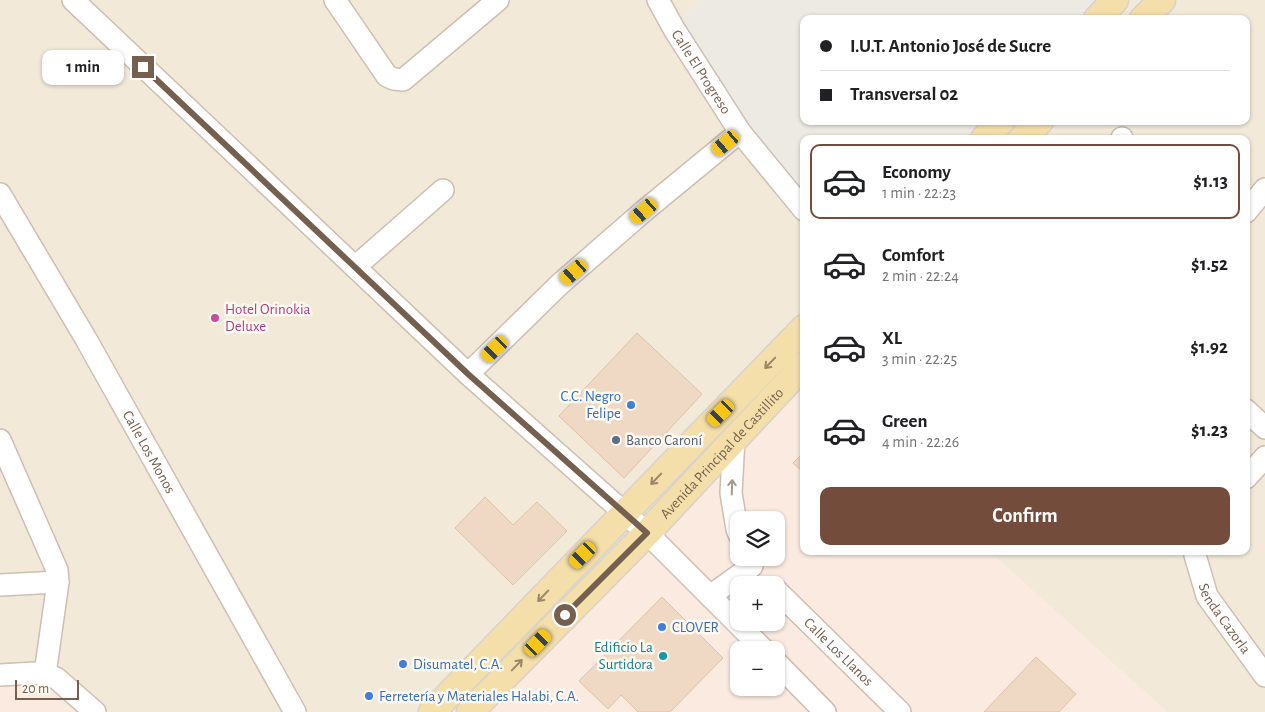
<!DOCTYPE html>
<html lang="en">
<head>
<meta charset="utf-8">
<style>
	body { margin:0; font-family:"Alegreya Sans",sans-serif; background:#f2f2f2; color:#202124; height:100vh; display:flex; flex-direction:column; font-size:19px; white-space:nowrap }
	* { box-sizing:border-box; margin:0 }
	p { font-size:16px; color:#757577 }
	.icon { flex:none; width:28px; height:28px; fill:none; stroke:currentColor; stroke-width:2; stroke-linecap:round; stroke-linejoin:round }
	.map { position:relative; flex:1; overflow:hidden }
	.details { position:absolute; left:800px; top:135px; width:450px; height:420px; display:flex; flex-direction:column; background:#fff; border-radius:10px; box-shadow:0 1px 4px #0004 }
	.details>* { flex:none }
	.banner { position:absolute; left:800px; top:15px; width:450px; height:110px; border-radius:10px; box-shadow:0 1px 4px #0004; display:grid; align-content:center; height:110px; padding:0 20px; background:#fff }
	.tools { position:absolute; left:730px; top:511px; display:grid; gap:10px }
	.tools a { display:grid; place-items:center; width:55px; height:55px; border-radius:10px; background:#fff; box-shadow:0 1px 4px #0004; font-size:25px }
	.scale { position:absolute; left:15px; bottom:12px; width:64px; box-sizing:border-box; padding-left:5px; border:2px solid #75604f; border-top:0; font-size:14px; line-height:18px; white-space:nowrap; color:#75604f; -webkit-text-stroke:4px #fefaf1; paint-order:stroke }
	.end { position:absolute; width:22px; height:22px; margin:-11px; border:6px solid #75604f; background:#fff; box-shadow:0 0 0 2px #fff }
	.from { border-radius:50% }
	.bubble { position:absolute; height:35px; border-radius:10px; background:#fff; box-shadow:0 1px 4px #0004; font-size:16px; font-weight:700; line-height:35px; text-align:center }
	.car { position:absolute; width:15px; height:30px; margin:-15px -8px; border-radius:6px; box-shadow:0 0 4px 1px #0007; background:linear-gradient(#f5c518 24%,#345 0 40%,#f5c518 0 76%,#345 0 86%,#f5c518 0) }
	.banner b { display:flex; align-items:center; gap:18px; height:48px; font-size:19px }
	.banner b+b { border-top:1px solid #e0e0e0 }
	.banner i { width:12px; height:12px; background:#202124 }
	ul { padding:9px 0 0; list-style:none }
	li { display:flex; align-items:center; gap:15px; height:75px; margin:0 10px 8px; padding:0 10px; border:2px solid transparent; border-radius:10px }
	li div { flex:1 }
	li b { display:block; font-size:19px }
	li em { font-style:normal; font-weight:700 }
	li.on { border-color:#744c3c }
	li>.icon { width:45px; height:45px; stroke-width:1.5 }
	.button { display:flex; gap:10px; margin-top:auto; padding:10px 20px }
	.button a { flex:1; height:58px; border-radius:10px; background:#744c3c; color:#fff; font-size:20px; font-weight:700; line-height:58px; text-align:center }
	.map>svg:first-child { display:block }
	.residential { fill:#f2e9d9 }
	.commercial { fill:#faeadf; fill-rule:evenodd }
	.industrial { fill:#ede9e3 }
	.building { fill:#efd8c4; stroke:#e0c1a6 }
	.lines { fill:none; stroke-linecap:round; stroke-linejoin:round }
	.minor-casing { stroke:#cdbfb1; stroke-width:24 }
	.major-casing { stroke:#d8d2ce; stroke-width:29 }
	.minor { stroke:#fff; stroke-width:21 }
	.major { stroke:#f4dea9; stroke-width:26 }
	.oneway { stroke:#9b866a }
	.oneway2 { stroke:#a5988d }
	.route { stroke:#75604f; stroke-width:6 }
	.hotel-dot { fill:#d1479c; stroke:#fefaf1; stroke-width:2 }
	.shop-dot { fill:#3f7fe0; stroke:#fefaf1; stroke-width:2 }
	.service-dot { fill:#5c6f8a; stroke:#fefaf1; stroke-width:2 }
	.culture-dot { fill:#0f9aa8; stroke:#fefaf1; stroke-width:2 }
	.labels { text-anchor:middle; stroke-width:5; stroke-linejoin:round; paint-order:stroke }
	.street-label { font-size:15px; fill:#75604f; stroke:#fefaf1 }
	.hotel-label { font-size:15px; fill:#b23c85; stroke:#fefaf1; text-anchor:start }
	.shop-label { font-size:15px; fill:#366cbe; stroke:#fefaf1; text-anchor:start }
	.service-label { font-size:15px; fill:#4e5e75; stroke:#fefaf1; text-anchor:start }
	.culture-label { font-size:15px; fill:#0d838f; stroke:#fefaf1; text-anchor:end }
</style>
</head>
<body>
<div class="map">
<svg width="1265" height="712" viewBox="0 0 1265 712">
	<rect width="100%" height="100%" fill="#fbf6eb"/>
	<!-- residential -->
	<g class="residential">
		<polygon points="0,0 700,0 675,27 804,207 804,365 470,712 95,712 0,675"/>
		<polygon points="1117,0 1265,0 1265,712 1167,712 989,551 1246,551 1246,139 985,139 1002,121 1246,121 1246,19 1099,19"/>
	</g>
	<!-- commercial -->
	<g class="commercial">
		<path d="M804,365v186h185l178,161h-697zM739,520h37v38h-37zM739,585h37v37h-37zM739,650h37v38h-37z"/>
		<polygon points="35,673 95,712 0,712 0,675"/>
	</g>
	<!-- industrial -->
	<polygon class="industrial" points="700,0 1117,0 1099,19 804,19 804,121 1002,121 985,139 804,139 804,207 675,27"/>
	<!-- building -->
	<g class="building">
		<polygon points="637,333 702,394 624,478 559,416"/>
		<polygon points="804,452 804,473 793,463"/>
		<polygon points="485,497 513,525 537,502 567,531 513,585 455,528"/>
		<polygon points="662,597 723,658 670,712 638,712 621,695 608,709 579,681"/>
		<polygon points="1036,657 1076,694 1059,712 984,712"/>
	</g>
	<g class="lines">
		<!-- minor casing -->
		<g class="minor-casing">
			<g id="minor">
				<polyline points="73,0 468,374 647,533 764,650"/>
				<polyline points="335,0 387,76 394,79 403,80 498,0"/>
				<path id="s1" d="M658,0l16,29 66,103 64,78"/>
				<polyline points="1122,138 1122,139"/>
				<path id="s2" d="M0,194l86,145 209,373"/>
				<polyline points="1246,212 1265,189"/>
				<polyline points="355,267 443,190"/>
				<polyline points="468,374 560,284 644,211 740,132"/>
				<polyline points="1246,410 1265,428"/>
				<polyline points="734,439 731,493 737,529 739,534"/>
				<polyline points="0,440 57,570 58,582 45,674"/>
				<polyline points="1246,478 1265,457"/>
				<path id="s3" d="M1196,551l-1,4 12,41 58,80"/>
				<polyline points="0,585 58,582"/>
				<path id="s4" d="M776,590l124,122"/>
				<polyline points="710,596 752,566"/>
				<polyline points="776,662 825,712"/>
				<polyline points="0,675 35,673 45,674 56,678 95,712"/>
			</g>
		</g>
		<!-- major casing -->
		<g class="major-casing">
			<g id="major">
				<polyline points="1097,19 1115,0"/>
				<polyline points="1143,19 1162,0"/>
				<polyline points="984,139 1001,121"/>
				<polyline points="1022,139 1040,121"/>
				<polyline points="432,712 804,328"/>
				<path id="s5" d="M470,712l177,-179 157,-168"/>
			</g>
		</g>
		<!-- minor -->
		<use href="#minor" class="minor"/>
		<!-- major -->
		<use href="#major" class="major"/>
	</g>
	<!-- one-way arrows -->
	<defs><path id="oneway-shaft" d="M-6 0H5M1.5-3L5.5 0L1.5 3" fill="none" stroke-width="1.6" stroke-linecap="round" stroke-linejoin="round" transform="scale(1.25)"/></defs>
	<g class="oneway">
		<use href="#oneway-shaft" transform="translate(770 363) rotate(134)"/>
		<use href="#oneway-shaft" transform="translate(656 479) rotate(134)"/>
		<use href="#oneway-shaft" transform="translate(543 596) rotate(134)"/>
		<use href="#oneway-shaft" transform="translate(517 665) rotate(-46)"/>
	</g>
	<use class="oneway2" href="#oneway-shaft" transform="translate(732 487) rotate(-88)"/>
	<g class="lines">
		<!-- route -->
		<polyline class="route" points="143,67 468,374 647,533 565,615"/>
	</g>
	<!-- markers -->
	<circle class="hotel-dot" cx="215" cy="318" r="5"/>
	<g class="shop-dot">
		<circle cx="631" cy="405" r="5"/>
		<circle cx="662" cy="627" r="5"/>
		<circle cx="403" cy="664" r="5"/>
		<circle cx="369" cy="696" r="5"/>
	</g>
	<circle class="service-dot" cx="616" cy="440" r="5"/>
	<circle class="culture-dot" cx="663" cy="656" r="5"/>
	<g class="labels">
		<!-- street labels -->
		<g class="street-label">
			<text dy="5" stroke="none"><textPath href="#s1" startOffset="84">Calle El Progreso</textPath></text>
			<text dy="5" stroke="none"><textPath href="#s2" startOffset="298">Calle Los Monos</textPath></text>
			<text dy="5" stroke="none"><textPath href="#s5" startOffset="361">Avenida Principal de Castillito</textPath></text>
			<text dy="5" stroke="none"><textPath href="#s3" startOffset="75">Senda Cazorla</textPath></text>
			<text dy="5" stroke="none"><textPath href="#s4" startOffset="88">Calle Los Llanos</textPath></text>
		</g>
		<!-- hotel labels -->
		<g class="hotel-label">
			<text x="225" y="314">Hotel Orinokia<tspan x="225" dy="17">Deluxe</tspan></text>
		</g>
		<!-- shop labels -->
		<g class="shop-label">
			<text x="621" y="401" text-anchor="end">C.C. Negro<tspan x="621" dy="17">Felipe</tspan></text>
			<text x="672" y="632">CLOVER</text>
			<text x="413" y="669">Disumatel, C.A.</text>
			<text x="379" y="701">Ferretería y Materiales Halabi, C.A.</text>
		</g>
		<!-- service labels -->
		<g class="service-label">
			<text x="626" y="445">Banco Caroní</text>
		</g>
		<!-- culture labels -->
		<g class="culture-label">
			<text x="653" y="652">Edificio La<tspan x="653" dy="17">Surtidora</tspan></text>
		</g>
	</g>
</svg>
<div class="tools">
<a><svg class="icon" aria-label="layers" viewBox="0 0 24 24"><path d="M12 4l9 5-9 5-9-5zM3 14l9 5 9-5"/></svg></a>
<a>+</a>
<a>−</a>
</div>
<div class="scale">20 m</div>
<i class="end from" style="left:565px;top:615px"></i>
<i class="end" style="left:143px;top:67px"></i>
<div class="bubble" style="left:42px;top:50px;width:82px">1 min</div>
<i class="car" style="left:726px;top:143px;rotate:230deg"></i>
<i class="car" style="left:644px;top:211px;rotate:229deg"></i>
<i class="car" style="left:574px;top:272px;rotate:229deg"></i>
<i class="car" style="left:495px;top:349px;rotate:226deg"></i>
<i class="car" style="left:721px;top:413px;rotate:224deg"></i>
<i class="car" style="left:583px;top:555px;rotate:224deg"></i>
<i class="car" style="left:538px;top:643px;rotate:44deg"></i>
<div class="banner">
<b><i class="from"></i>I.U.T. Antonio José de Sucre</b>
<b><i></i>Transversal 02</b>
</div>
<section class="details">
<ul>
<li class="on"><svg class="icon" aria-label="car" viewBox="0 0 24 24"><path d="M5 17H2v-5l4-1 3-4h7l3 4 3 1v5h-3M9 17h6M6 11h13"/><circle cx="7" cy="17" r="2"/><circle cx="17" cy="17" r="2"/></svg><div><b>Economy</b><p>1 min · 22:23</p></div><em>$1.13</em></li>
<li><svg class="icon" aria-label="car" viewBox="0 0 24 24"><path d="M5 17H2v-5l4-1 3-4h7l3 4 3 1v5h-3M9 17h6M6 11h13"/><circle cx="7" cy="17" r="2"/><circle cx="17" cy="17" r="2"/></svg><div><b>Comfort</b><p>2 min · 22:24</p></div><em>$1.52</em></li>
<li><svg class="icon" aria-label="car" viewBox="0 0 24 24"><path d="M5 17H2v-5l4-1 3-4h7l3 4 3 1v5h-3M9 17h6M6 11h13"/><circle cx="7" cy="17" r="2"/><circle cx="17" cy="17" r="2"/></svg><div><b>XL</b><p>3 min · 22:25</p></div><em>$1.92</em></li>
<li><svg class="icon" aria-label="car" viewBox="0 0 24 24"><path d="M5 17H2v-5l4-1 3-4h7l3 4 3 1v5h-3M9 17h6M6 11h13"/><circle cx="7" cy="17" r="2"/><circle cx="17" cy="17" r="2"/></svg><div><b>Green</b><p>4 min · 22:26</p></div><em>$1.23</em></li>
</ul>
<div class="button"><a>Confirm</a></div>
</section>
</div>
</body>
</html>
